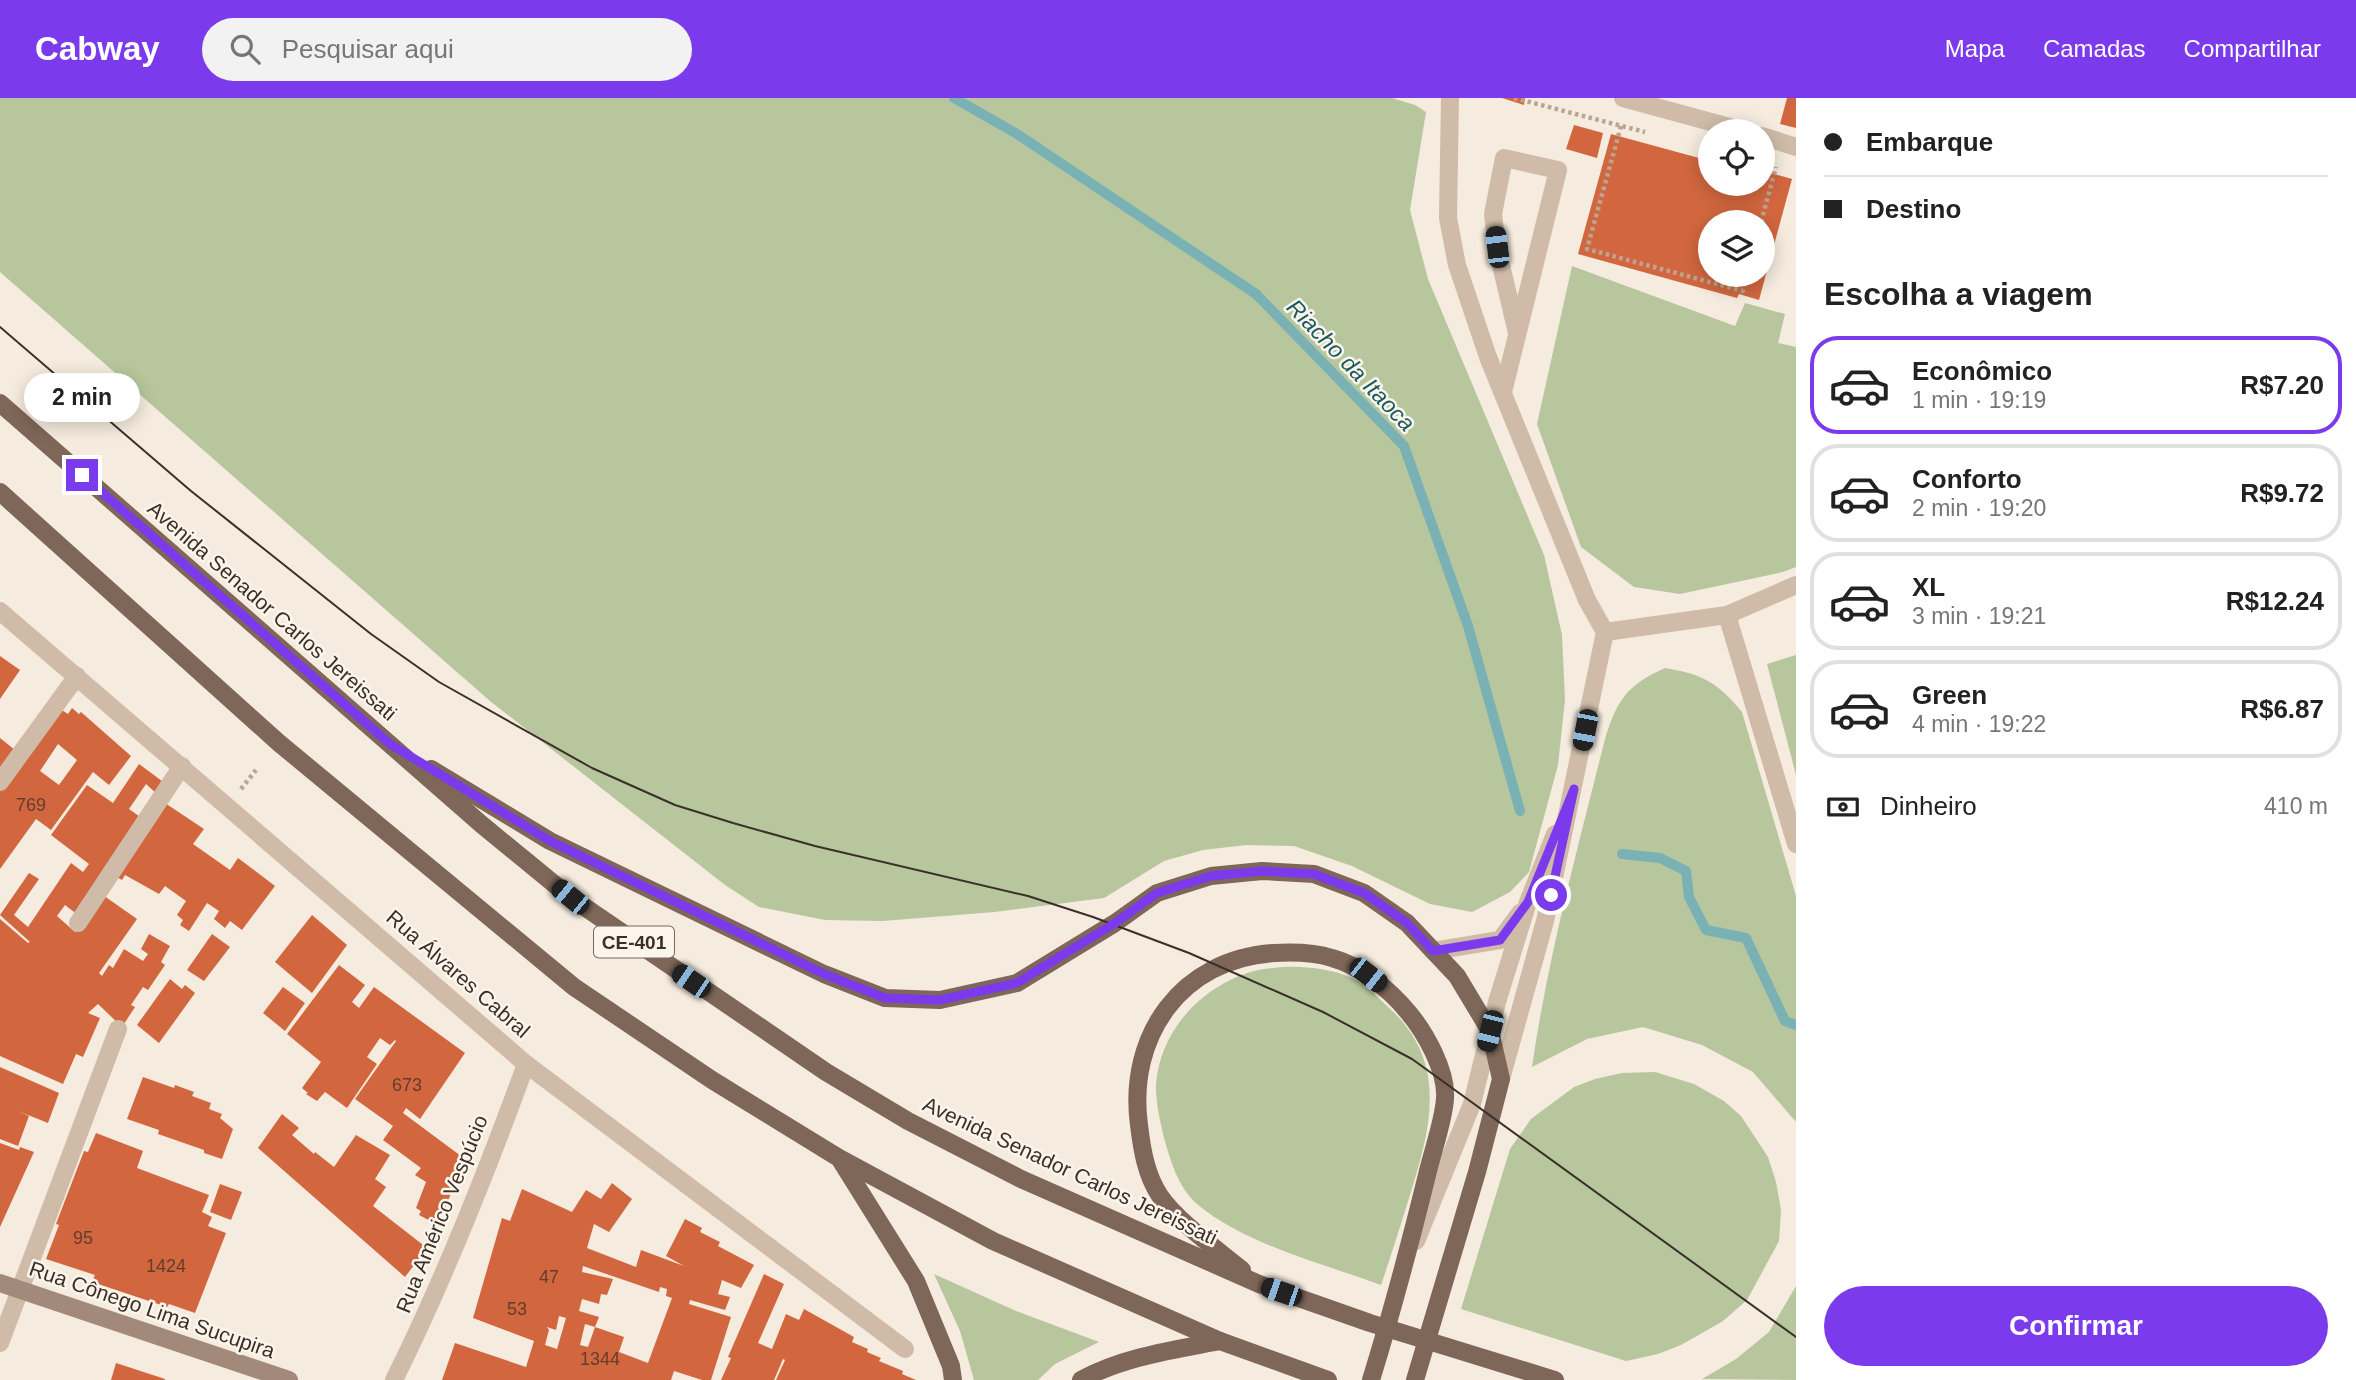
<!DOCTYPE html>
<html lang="pt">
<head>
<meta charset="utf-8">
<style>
	body { margin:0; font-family:Helvetica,sans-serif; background:#f2f2f2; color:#222; height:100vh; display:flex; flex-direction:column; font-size:26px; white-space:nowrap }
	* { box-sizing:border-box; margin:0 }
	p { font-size:23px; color:#767676 }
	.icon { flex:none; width:38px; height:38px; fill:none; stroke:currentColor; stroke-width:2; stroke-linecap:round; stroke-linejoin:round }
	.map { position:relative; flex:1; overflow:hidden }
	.details { display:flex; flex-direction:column; background:#fff; width:560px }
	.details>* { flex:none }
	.banner { display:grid; align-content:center; height:154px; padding:0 28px; background:#fff }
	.tools { position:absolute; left:1698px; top:21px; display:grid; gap:14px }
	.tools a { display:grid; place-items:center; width:77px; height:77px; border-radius:50%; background:#fff; box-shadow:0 4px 18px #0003; font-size:35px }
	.end { position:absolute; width:32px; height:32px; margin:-16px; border:9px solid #7c3aed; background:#fff; box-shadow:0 0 0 4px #fff }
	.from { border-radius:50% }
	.bubble { position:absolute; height:49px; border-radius:24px; background:#fff; box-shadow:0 4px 18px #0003; font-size:23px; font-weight:800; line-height:49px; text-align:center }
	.car { position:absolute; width:21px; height:42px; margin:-21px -10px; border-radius:9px; box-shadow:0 0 5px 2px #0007; background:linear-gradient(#222 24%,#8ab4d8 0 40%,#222 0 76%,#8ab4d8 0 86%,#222 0) }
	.banner b { display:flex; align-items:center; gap:24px; height:66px; font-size:26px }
	.banner b+b { border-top:2px solid #e0e0e0 }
	.banner i { width:18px; height:18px; background:#222 }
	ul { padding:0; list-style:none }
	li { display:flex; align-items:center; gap:21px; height:98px; margin:0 14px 10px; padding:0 14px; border:4px solid #e0e0e0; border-radius:28px }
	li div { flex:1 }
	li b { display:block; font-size:26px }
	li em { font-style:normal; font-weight:800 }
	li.active { border-color:#7c3aed }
	li>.icon { width:63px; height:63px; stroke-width:1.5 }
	h2 { padding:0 28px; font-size:32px; line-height:84px }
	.pay { display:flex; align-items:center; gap:18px; height:77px; padding:0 28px; font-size:26px }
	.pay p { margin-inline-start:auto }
	.button { display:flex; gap:14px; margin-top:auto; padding:14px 28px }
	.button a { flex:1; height:80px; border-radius:42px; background:#7c3aed; color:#fff; font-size:28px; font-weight:800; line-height:80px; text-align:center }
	header { display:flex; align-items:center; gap:42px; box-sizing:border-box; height:98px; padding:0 35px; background:#7c3aed; color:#fff }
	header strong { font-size:33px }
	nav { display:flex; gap:38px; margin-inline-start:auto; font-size:24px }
	.search { width:490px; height:63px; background:#f2f2f2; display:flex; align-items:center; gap:18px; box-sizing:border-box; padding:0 24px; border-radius:38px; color:#767676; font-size:26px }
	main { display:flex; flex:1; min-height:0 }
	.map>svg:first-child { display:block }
	.green { fill:#b7c69c }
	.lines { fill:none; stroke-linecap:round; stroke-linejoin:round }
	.stream { stroke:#79b1b5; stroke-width:10 }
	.building { fill:#d2673f; fill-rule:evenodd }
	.path { stroke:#bba592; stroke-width:4.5; stroke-dasharray:3.5 3.5; stroke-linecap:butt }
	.lane { stroke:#cfbba8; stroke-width:18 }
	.street { stroke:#cfbba8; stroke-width:18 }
	.secondary { stroke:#a38979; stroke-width:18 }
	.primary { stroke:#7e6658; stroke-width:18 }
	.tram { stroke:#3b2f29; stroke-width:2 }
	.route { stroke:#7c3aed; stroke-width:9 }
	.labels { text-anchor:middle; stroke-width:5; stroke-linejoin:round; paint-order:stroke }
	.number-label { font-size:18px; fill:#613d2e }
	.shield { fill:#fcf5eb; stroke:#756a63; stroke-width:2 }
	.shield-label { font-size:19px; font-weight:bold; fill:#3b2f29 }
	.street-label { font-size:21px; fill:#3b2f29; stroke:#fcf5eb }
	.water-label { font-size:23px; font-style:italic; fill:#195a61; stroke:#fcf5eb }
</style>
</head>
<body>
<header>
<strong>Cabway</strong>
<div class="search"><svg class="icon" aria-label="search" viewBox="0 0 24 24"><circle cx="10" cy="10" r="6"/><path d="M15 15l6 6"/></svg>Pesquisar aqui</div>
<nav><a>Mapa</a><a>Camadas</a><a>Compartilhar</a></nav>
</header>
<main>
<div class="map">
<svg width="1796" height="1282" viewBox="0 0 1796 1282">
	<rect width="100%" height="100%" fill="#f5ebde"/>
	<!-- green -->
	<g class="green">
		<polygon points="0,0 1392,0 1415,7 1426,14 1410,112 1428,181 1544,457 1562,537 1565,602 1558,667 1529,774 1510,794 1472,814 1430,806 1352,768 1294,748 1246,747 1203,752 1164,763 1104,800 994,814 883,823 825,822 759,809 725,787 490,603 0,174"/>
		<polygon points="1572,168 1735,228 1745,205 1785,216 1778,245 1796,249 1796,469 1783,474 1680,496 1634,489 1581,449 1537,326"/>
		<polygon points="1796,557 1796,677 1767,566"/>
		<path d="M1665,570c37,6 52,14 77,44l54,184v226l-43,-50 -51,-27 -59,-18 -56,12 -55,28c16,-111 46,-220 73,-328 12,-39 22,-54 60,-71z"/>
		<path d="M1284,869c22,-1 48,2 68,11 13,6 24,18 34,27 64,56 45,123 23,193 -9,29 -18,58 -28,87 -57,-21 -137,-41 -184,-81 -19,-17 -26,-42 -33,-66 -4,-17 -8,-34 -8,-52 3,-53 42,-96 91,-113 12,-4 25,-5 37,-6z"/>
		<polygon points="1655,974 1694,986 1724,1003 1741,1018 1768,1059 1776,1084 1781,1112 1779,1143 1747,1202 1723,1223 1681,1247 1658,1256 1626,1263 1461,1211 1510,1051 1531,1021 1574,989 1595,981 1622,975"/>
		<polygon points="934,1176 1016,1213 1099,1244 1055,1266 1038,1282 974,1282 960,1233"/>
		<polygon points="1796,1188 1796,1282 1702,1281 1736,1261 1769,1234"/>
	</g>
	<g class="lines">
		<!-- stream -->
		<g class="stream">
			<polyline points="954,0 1017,36 1256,196 1404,348 1468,528 1520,713"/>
			<polyline points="1622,756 1660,760 1686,773 1689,799 1706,832 1746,840 1785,923 1796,927"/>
		</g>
	</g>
	<!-- building -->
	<g class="building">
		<polygon points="1502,0 1525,0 1524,7"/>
		<polygon points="1787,0 1796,0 1796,30 1780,26"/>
		<polygon points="1574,27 1603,35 1597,60 1566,51"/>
		<path d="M1611,36l99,27v23h52v-8l4,1 1,-5 25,7 -33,121 -20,-6 -2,4 -159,-44zM1710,124h52v53h-52z"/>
		<polygon points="0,558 20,572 0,601"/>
		<path d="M57,609l11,7 4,-6 7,6 2,-2 50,44 -22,29 -16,-13 -42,58 -15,-11 -36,50v-78zM58,646l19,16 -18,25 -19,-14z"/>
		<polygon points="0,640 15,652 0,675"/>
		<polygon points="139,666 166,686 158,697 146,686 129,711 143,721 78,817 65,807 57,818 75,834 100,795 137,821 99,875 102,878 109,867 113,870 124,851 143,863 148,856 141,851 149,836 170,848 161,864 165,867 148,892 143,889 131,907 135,909 122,929 98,906 88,915 100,920 83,959 76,956 63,986 0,958 0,821 28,845 30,844 0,817 29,775 39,781 14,817 28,829 71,765 83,774 89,766 51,737 87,687 113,705"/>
		<polygon points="165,705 204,731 193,746 230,772 238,760 275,788 242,832 230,823 225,830 214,821 219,813 207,805 189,833 180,827 183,822 177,817 186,803 165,788 159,796 125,777 122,782 113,777"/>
		<polygon points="312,817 347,847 312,895 275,864"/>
		<polygon points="212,836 230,849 204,883 187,872"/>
		<polygon points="339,867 365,887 352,904 359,910 374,889 465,955 420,1021 406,1010 403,1015 465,1061 438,1127 419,1117 421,1113 416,1110 426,1084 415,1077 421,1070 383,1042 393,1028 355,1001 396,943 395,942 390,947 380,940 367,959 377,966 347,1010 325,994 317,1003 306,996 308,995 302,990 321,964 287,936"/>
		<polygon points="170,881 182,891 185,887 195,895 159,945 137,927"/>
		<polygon points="283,889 305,905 285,933 263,915"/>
		<polygon points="0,969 59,995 48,1025 18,1013 29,1018 18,1048 0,1041"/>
		<polygon points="143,979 174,990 175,987 194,994 192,998 211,1005 209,1011 222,1016 220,1020 233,1031 222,1061 204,1055 204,1052 158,1036 159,1032 127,1021"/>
		<polygon points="282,1016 299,1030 292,1037 314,1056 315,1054 334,1069 356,1037 390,1057 375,1081 386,1089 373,1108 427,1150 405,1179 258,1050"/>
		<polygon points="96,1035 143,1053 137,1070 209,1097 202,1114 212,1119 208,1128 226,1135 195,1215 169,1206 167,1209 92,1184 95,1177 46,1161 59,1127 56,1126 84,1053 88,1054"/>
		<polygon points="0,1045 19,1052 20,1049 34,1054 0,1129"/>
		<path d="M612,1085l20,16 -23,33 -15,-8 -7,24 49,19 5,-17 43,16 -18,-10 19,-37 17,9 -2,4 20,10 -2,4 36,19 -13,23 -19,-8 -4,14 12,3 -5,13 -35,-10 -1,4 42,13 -20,63h-9l-28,-9 -3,9h-229l13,-37 71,24 8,-26 -61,-23 29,-100 8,3 12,-32 50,23 14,-22 15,9zM583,1168l76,26 1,-5 7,2 -1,7 6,2 -24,65 -29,-11 5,-15 -29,-10 -7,20 -8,-2 5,-21 10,3 4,-10 -20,-6 3,-12 17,5 2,-10 6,1 6,-16 -31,-7zM559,1218l7,2 -9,31 -12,-4 4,-15 -2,-3 9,3z"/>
		<polygon points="220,1086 242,1094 231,1122 210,1114"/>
		<polygon points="764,1176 784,1186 758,1245 772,1251 786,1216 799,1222 804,1211 854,1239 852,1244 868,1251 867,1254 881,1260 879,1263 903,1273 902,1276 916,1282 776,1282 785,1262 783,1261 774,1282 721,1282 731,1260 728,1259"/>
		<polygon points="116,1265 165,1281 165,1282 111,1282"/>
	</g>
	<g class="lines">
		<!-- path -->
		<g class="path">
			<polyline points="1514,0 1645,34"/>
			<polyline points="1621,28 1587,151 1743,193 1747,177"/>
			<polyline points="1761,124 1776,69"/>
			<polyline points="241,691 256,672"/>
		</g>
		<!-- lane -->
		<g class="lane">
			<polyline points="1450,0 1448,120 1457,167 1488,259 1587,502 1605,534 1545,823 1501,981"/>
			<polyline points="1623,0 1744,33"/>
			<polyline points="1762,38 1796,49"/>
			<polyline points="1503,294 1558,72 1504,60 1493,116 1497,150 1517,235"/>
			<polyline points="1727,517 1796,746"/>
			<polyline points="1605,534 1727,517 1796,487"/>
			<polyline points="0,684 77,578"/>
			<polyline points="78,825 182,668"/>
			<polyline points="1433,853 1500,842 1520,815"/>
			<polyline points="1416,1143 1472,1006 1497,904 1528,804 1555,736"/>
		</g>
		<!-- street -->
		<g class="street">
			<polyline points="0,513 526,966 905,1251"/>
			<polyline points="0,1245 118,931"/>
			<path d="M394,1282c51,-102 93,-209 132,-316"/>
		</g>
		<!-- secondary -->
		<polyline class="secondary" points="0,1185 289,1282"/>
		<!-- primary -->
		<g class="primary">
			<polyline points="0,305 481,726 570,799 826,974 908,1023 1021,1081 1259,1186 1370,1225 1555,1282"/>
			<polyline points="0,394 279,645 574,889 712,982 839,1060 993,1143 1220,1243 1328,1282"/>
			<polyline points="431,671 550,743 824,876 885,900 940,902 1017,885 1115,825 1157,795 1211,778 1262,773 1314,776 1364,795 1407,825 1457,878 1490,933 1501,981 1477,1074 1415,1282"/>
			<polyline points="841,1063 916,1183 951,1268 953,1282"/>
			<path d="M1242,1172c-24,-20 -64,-48 -82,-74 -14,-21 -18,-46 -21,-71 -12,-89 42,-166 135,-172 18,-1 39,-1 58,5 29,8 57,31 76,54 17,20 39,59 37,86 -1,22 -13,55 -18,77 -17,69 -35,137 -56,205"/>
			<path d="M1081,1282c42,-23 92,-30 139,-39"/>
		</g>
		<!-- tram -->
		<polyline class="tram" points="0,229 191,393 371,536 439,584 592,670 675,707 733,725 815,748 1028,798 1093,819 1189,855 1323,914 1412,961 1796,1239"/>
	</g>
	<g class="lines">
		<!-- route -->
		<polyline class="route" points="82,377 390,646 550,743 824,876 885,900 940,902 1017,885 1115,825 1157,795 1211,778 1262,773 1314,776 1364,795 1407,825 1433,853 1500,842 1528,804 1574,691 1551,797"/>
	</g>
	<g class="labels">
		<!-- number labels -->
		<g class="number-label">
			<text x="31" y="713">769</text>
			<text x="407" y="993">673</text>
			<text x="83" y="1146">95</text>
			<text x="166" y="1174">1424</text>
			<text x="549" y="1185">47</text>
			<text x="517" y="1217">53</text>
			<text x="600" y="1267">1344</text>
		</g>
		<!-- shield labels -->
		<rect class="shield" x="594" y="828.5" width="80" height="31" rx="5"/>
		<g class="shield-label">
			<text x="634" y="851">CE-401</text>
		</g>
		<!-- street labels -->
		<g class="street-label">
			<text transform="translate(272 513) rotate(41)" y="7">Avenida Senador Carlos Jereissati</text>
			<text transform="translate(458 876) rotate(41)" y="7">Rua Álvares Cabral</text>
			<text transform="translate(1070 1073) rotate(25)" y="7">Avenida Senador Carlos Jereissati</text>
			<text transform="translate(442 1116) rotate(-68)" y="7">Rua Américo Vespúcio</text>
			<text transform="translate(152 1212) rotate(19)" y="7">Rua Cônego Lima Sucupira</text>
		</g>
		<!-- water labels -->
		<g class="water-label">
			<text transform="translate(1351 267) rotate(46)" y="8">Riacho da Itaoca</text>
		</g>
	</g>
</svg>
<div class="tools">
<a><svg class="icon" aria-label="locate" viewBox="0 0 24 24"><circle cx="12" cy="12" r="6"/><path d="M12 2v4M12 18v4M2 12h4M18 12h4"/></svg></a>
<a><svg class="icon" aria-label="layers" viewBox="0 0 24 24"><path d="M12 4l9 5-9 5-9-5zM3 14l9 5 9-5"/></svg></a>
</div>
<i class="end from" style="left:1551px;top:797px"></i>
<i class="end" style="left:82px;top:377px"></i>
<div class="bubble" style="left:24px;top:275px;width:116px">2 min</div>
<i class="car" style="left:1497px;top:149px;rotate:353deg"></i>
<i class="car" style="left:1585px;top:632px;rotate:191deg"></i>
<i class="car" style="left:570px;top:799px;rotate:309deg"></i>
<i class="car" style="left:1368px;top:877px;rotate:128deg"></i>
<i class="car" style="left:691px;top:883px;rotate:304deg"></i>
<i class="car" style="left:1490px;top:933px;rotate:194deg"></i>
<i class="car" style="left:1281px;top:1194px;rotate:289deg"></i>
</div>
<section class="details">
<div class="banner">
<b><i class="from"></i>Embarque</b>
<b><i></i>Destino</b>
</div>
<h2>Escolha a viagem</h2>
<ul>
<li class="active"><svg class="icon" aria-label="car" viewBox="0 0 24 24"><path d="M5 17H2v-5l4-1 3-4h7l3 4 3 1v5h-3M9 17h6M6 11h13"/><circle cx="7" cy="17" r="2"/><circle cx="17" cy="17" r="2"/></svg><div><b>Econômico</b><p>1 min · 19:19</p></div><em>R$7.20</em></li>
<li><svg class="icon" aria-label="car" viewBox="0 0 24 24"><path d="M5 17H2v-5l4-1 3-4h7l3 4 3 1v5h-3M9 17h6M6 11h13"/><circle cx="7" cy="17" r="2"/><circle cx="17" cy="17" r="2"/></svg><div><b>Conforto</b><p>2 min · 19:20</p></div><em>R$9.72</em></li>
<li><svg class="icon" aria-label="car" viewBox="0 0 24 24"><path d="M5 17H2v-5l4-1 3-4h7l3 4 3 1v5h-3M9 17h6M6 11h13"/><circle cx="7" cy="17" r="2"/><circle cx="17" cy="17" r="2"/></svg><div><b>XL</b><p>3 min · 19:21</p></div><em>R$12.24</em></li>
<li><svg class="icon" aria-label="car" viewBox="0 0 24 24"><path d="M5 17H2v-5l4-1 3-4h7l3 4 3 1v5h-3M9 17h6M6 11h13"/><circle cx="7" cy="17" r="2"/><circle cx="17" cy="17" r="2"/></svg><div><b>Green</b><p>4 min · 19:22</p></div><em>R$6.87</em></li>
</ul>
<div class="pay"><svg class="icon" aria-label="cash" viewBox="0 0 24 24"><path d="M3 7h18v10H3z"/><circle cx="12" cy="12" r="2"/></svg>Dinheiro<p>410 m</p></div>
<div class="button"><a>Confirmar</a></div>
</section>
</main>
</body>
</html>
